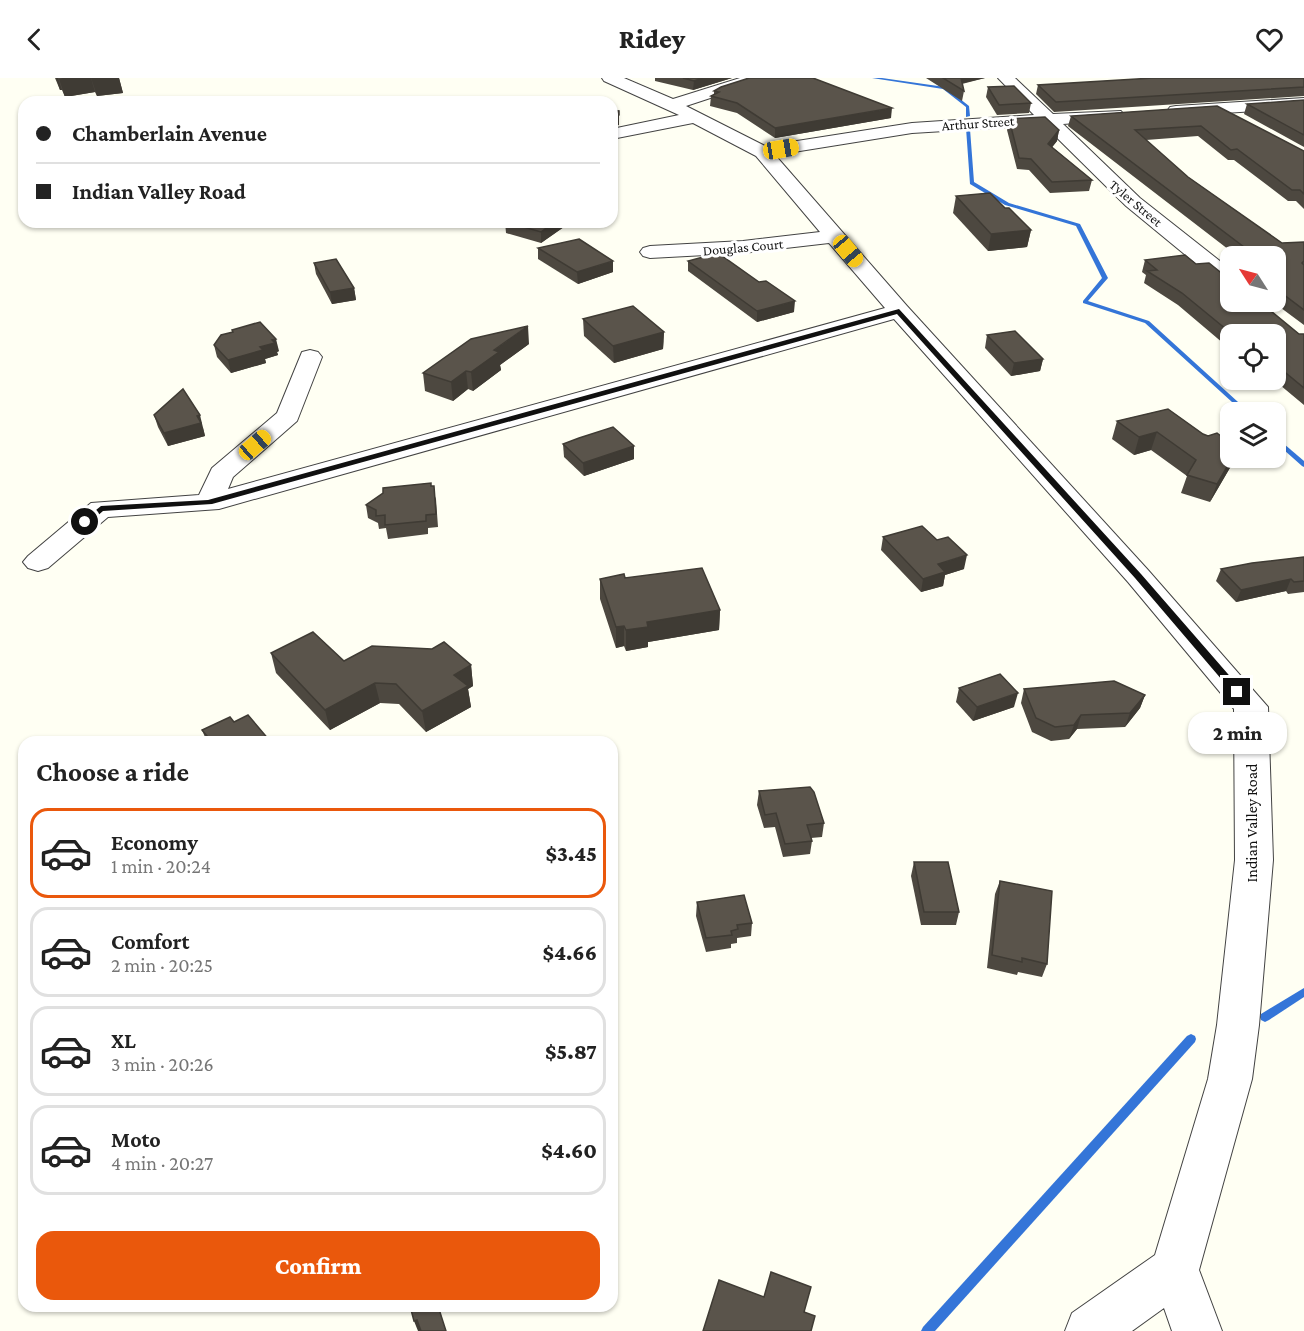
<!DOCTYPE html>
<html lang="en">
<head>
<meta charset="utf-8">
<style>
	body { margin:0; font-family:"Crimson Pro",serif; background:#f2f2f2; color:#222; height:100vh; display:flex; flex-direction:column; font-size:22px; white-space:nowrap }
	* { box-sizing:border-box; margin:0 }
	p { font-size:20px; color:#767676 }
	.icon { flex:none; width:33px; height:33px; fill:none; stroke:currentColor; stroke-width:2; stroke-linecap:round; stroke-linejoin:round }
	.map { position:relative; flex:1; overflow:hidden }
	.details { position:absolute; left:18px; top:658px; width:600px; height:576px; display:flex; flex-direction:column; background:#fff; border-radius:18px; box-shadow:0 2px 4px #0004 }
	.details>* { flex:none }
	.banner { position:absolute; left:18px; top:18px; width:600px; height:132px; border-radius:18px; box-shadow:0 2px 4px #0004; display:grid; align-content:center; height:132px; padding:0 18px; background:#fff }
	.needle { width:39px; rotate:306deg }
	.fabs { position:absolute; left:1220px; top:168px; display:grid; gap:12px }
	.fabs a { display:grid; place-items:center; width:66px; height:66px; border-radius:12px; background:#fff; box-shadow:0 2px 4px #0004; font-size:30px }
	.end { position:absolute; width:27px; height:27px; margin:-14px; border:8px solid #101010; background:#fff; box-shadow:0 0 0 3px #fff }
	.from { border-radius:50% }
	.bubble { position:absolute; height:42px; border-radius:18px; background:#fff; box-shadow:0 2px 4px #0004; font-size:20px; font-weight:800; line-height:42px; text-align:center }
	.car { position:absolute; width:18px; height:36px; margin:-18px -9px; border-radius:8px; box-shadow:0 0 4px 2px #0007; background:linear-gradient(#f5c518 24%,#345 0 40%,#f5c518 0 76%,#345 0 86%,#f5c518 0) }
	.banner b { display:flex; align-items:center; gap:21px; height:57px; font-size:22px }
	.banner b+b { border-top:2px solid #e0e0e0 }
	.banner i { width:15px; height:15px; background:#222 }
	ul { padding:0; list-style:none }
	li { display:flex; align-items:center; gap:18px; height:90px; margin:0 12px 9px; padding:0 6px; border:3px solid #e0e0e0; border-radius:18px }
	li div { flex:1 }
	li b { display:block; font-size:22px }
	li em { font-style:normal; font-weight:800 }
	li.selected { border-color:#ea580c }
	li>.icon { width:54px; height:54px; stroke-width:1.5 }
	h2 { padding:0 18px; font-size:27px; line-height:72px }
	.primary-button { display:flex; gap:12px; margin-top:auto; padding:12px 18px }
	.primary-button a { flex:1; height:69px; border-radius:18px; background:#ea580c; color:#fff; font-size:24px; font-weight:800; line-height:69px; text-align:center }
	header { display:flex; justify-content:space-between; align-items:center; height:78px; padding:0 18px; background:#fff; font-size:27px; font-weight:800 }
	.map>svg:first-child { display:block }
	.lines { fill:none; stroke-linecap:round; stroke-linejoin:round }
	.stream { fill:#3475d8; fill-rule:evenodd }
	.minor-casing { stroke:#434343; stroke-width:2 }
	.minor { fill:#fff; fill-rule:evenodd }
	.wall { fill:#4d4840 }
	.shaded-wall { fill:#3f3b34 }
	.building { fill:#5a544b; stroke:#3f3b34; stroke-width:1.5 }
	.route { fill:#101010 }
	.labels { text-anchor:middle; stroke-width:6; stroke-linejoin:round; paint-order:stroke }
	.far-street-label { font-size:14px; fill:#101010; stroke:#fff }
	.street-label { font-size:16px; fill:#101010; stroke:#fff }
</style>
</head>
<body>
<header><svg class="icon" aria-label="back" viewBox="0 0 24 24"><path d="M15 5l-7 7 7 7"/></svg>Ridey<svg class="icon" aria-label="heart" viewBox="0 0 24 24"><path d="M12 20l-8-8c-3-5 5-10 8-4 3-6 11-1 8 4z"/></svg></header>
<div class="map">
<svg width="1304" height="1253" viewBox="0 0 1304 1253">
	<rect width="100%" height="100%" fill="#fffff3"/>
	<g class="lines">
		<!-- stream -->
		<g class="stream">
			<polygon points="872,0 882,0 945,9 969,28 970,38 966,39 966,29 943,11"/>
			<polygon points="966,50 970,51 974,104 1009,125 1080,146 1108,200 1088,223 1149,243 1249,334 1243,334 1145,245 1083,225 1083,223 1102,200 1076,148 1005,127 970,106"/>
			<polygon points="1275,359 1277,360 1304,383 1304,389 1302,388 1275,364"/>
			<polygon points="1304,910 1304,919 1269,942 1265,944 1261,942 1260,939 1261,936"/>
			<polygon points="1191,956 1195,958 1196,961 1195,964 935,1253 921,1253 923,1249 1187,958"/>
		</g>
		<!-- minor casing -->
		<g class="minor-casing">
			<g id="minor">
				<polygon points="602,0 624,0 673,21 740,0 764,0 762,3 686,28 765,68 912,45 1034,37 998,0 1015,0 1053,36 1121,33 1124,37 1121,41 1115,42 1063,46 1140,120 1230,191 1230,208 1222,207 1126,128 1044,47 912,55 775,77 907,228 1148,492 1268,629 1273,782 1259,947 1252,1001 1199,1192 1222,1253 1172,1253 1164,1230 1132,1253 1065,1253 1072,1235 1155,1177 1208,1001 1217,947 1235,782 1234,631 1128,504 894,241 219,431 108,439 48,490 38,493 28,490 23,484 28,478 91,425 199,417 212,390 277,335 302,274 310,272 318,274 322,279 297,343 233,399 228,411 885,230 829,165 743,175 650,180 643,178 640,174 643,170 650,168 743,163 820,154 756,78 693,45 612,61 612,51 679,37 604,3"/>
				<polygon points="1304,20 1304,30 1176,38 1170,37 1167,33 1170,29 1176,28"/>
			</g>
		</g>
		<!-- minor -->
		<use href="#minor" class="minor"/>
	</g>
	<!-- wall -->
	<g class="wall">
		<polygon points="55,0 119,0 123,15 97,18 95,14 65,19 62,12 60,12"/>
		<polygon points="655,0 732,0 693,12 655,3"/>
		<polygon points="926,0 985,0 962,6 964,13 962,23"/>
		<polygon points="1304,0 1304,18 1054,34 1036,16 1038,7"/>
		<polygon points="988,9 1031,25 1029,35 997,37 986,19"/>
		<polygon points="714,13 891,40 775,60 737,35 710,28 711,18 714,17"/>
		<polygon points="1304,22 1304,69 1244,36 1247,26"/>
		<polygon points="1217,28 1304,73 1304,131 1296,123 1288,123 1234,82 1228,82 1198,58 1146,62 1188,99 1282,165 1304,164 1304,247 1273,224 1275,224 1275,178 1237,178 1068,48 1071,38"/>
		<polygon points="1009,41 1059,52 1057,63 1052,69 1092,102 1089,113 1050,115 1029,92 1017,91 1007,52"/>
		<polygon points="956,118 1005,130 1031,152 1027,169 988,173 953,135"/>
		<polygon points="505,144 571,144 541,165 506,155"/>
		<polygon points="538,170 613,194 578,206 538,181"/>
		<polygon points="1145,182 1196,186 1224,197 1299,256 1304,256 1304,327 1274,302 1275,302 1275,256 1230,256 1230,271 1178,227 1144,205 1146,197 1142,194"/>
		<polygon points="688,183 794,234 757,244 688,193"/>
		<polygon points="314,185 354,210 356,222 332,226 316,196"/>
		<polygon points="583,241 664,254 663,271 614,285 584,258"/>
		<polygon points="232,252 279,273 277,274 278,277 265,281 266,285 231,295 217,279 214,267 232,254"/>
		<polygon points="987,257 1043,281 1040,293 1011,298 985,270"/>
		<polygon points="529,266 500,287 501,292 473,313 468,311 453,323 425,313 423,295"/>
		<polygon points="1168,331 1230,380 1234,380 1231,388 1210,424 1181,415 1187,398 1151,372 1134,377 1112,361 1117,343"/>
		<polygon points="154,337 203,350 205,358 168,368 158,349"/>
		<polygon points="563,366 634,368 634,381 584,398 564,379"/>
		<polygon points="431,408 436,421 438,449 428,450 428,456 388,461 386,450 379,451 378,445 368,440 366,427"/>
		<polygon points="883,459 964,491 945,497 943,508 921,514 881,472"/>
		<polygon points="1304,479 1304,514 1288,516 1286,513 1236,524 1216,503 1221,491"/>
		<polygon points="625,500 720,532 719,552 648,564 648,569 626,573 624,568 616,570 600,521 600,501"/>
		<polygon points="271,575 344,583 471,587 473,608 468,611 471,629 426,654 399,626 380,625 330,652 276,595"/>
		<polygon points="959,610 1014,629 973,643 956,624"/>
		<polygon points="1024,611 1145,617 1140,630 1125,649 1077,651 1069,661 1051,663 1032,654 1021,625"/>
		<polygon points="234,644 270,663 270,664 207,664 202,652"/>
		<polygon points="759,713 824,745 822,759 811,760 812,763 810,776 783,779 775,749 764,750 757,727"/>
		<polygon points="914,784 959,834 956,847 921,847 911,798"/>
		<polygon points="1000,803 1047,886 1042,899 1018,894 1017,897 987,890 995,816"/>
		<polygon points="697,824 752,845 751,858 737,860 737,865 731,866 731,870 706,874 696,838"/>
	</g>
	<!-- shaded-wall -->
	<g class="shaded-wall">
		<polygon points="56,0 58,0 62,12 60,12"/>
		<polygon points="63,0 91,0 95,14 65,19 59,1"/>
		<polygon points="91,0 119,0 123,15 97,18"/>
		<polygon points="702,0 732,0 693,12 694,3"/>
		<polygon points="960,0 985,0 959,6"/>
		<polygon points="892,30 891,40 775,60 775,50"/>
		<polygon points="619,37 619,47 612,49 612,39"/>
		<polygon points="1059,52 1057,63 1046,77 1048,66"/>
		<polygon points="554,144 571,144 541,165 541,154"/>
		<polygon points="1031,152 1027,169 988,173 991,156"/>
		<polygon points="613,183 613,194 578,206 577,194"/>
		<polygon points="354,210 356,222 332,226 330,214"/>
		<polygon points="795,223 794,234 757,244 757,233"/>
		<polygon points="528,248 529,266 500,287 501,292 473,313 471,294 494,272"/>
		<polygon points="664,254 663,271 614,285 613,268"/>
		<polygon points="276,261 279,273 277,274 278,277 265,281 266,285 231,295 228,282 260,269 272,262"/>
		<polygon points="1043,281 1040,293 1011,298 1014,285"/>
		<polygon points="466,293 468,311 453,323 451,304"/>
		<polygon points="200,337 205,358 168,368 164,355"/>
		<polygon points="1157,354 1151,372 1134,377 1139,359"/>
		<polygon points="634,368 634,381 584,398 583,385"/>
		<polygon points="1232,380 1234,380 1231,388 1210,424 1217,406"/>
		<polygon points="967,477 964,491 945,497 943,508 921,514 923,501 938,486"/>
		<polygon points="1291,501 1286,513 1236,524 1241,512"/>
		<polygon points="720,532 719,552 648,564 648,569 626,573 626,552 647,544"/>
		<polygon points="624,548 624,568 616,570 616,549"/>
		<polygon points="471,587 473,608 468,611 471,629 426,654 422,633 454,597"/>
		<polygon points="375,605 380,625 330,652 325,632"/>
		<polygon points="1018,615 1014,629 973,643 977,629"/>
		<polygon points="1145,617 1140,630 1125,649 1130,635"/>
		<polygon points="1081,637 1077,651 1069,661 1074,647"/>
		<polygon points="417,1242 421,1253 418,1253 414,1243"/>
	</g>
	<!-- building -->
	<g class="building">
		<polygon points="683,0 702,0 694,3"/>
		<polygon points="749,0 813,0 892,30 775,50 737,25 711,18 719,14 714,13 721,9"/>
		<polygon points="943,0 961,0 964,13"/>
		<polygon points="1153,0 1304,0 1304,9 1056,24 1038,7"/>
		<polygon points="1014,8 1031,25 999,27 988,9"/>
		<polygon points="1304,22 1304,57 1247,26"/>
		<polygon points="1217,28 1304,73 1304,116 1300,112 1292,112 1237,71 1231,72 1201,48 1135,52 1188,99 1282,165 1304,164 1304,183 1302,185 1304,187 1304,232 1275,210 1275,178 1256,178 1071,38"/>
		<polygon points="612,32 619,33 619,37 612,39"/>
		<polygon points="1045,39 1059,52 1048,66 1092,102 1052,104 1031,81 1019,80 1009,41"/>
		<polygon points="990,115 1005,130 1009,130 1031,152 991,156 956,118"/>
		<polygon points="506,144 554,144 541,154"/>
		<polygon points="579,161 613,183 577,194 538,170"/>
		<polygon points="718,175 759,204 766,203 795,223 757,233 688,183"/>
		<polygon points="1185,177 1196,186 1209,185 1224,197 1230,198 1230,224 1260,224 1299,256 1304,256 1304,310 1275,286 1275,256 1232,256 1182,215 1147,193 1157,192 1145,182"/>
		<polygon points="336,181 354,210 330,214 314,185"/>
		<polygon points="633,228 664,254 613,268 583,241"/>
		<polygon points="260,244 276,261 272,262 275,265 260,269 263,272 228,282 214,267 221,257 233,254 232,252"/>
		<polygon points="528,248 494,272 499,274 471,294 466,293 451,304 423,295 471,261"/>
		<polygon points="1015,253 1043,281 1014,285 987,257"/>
		<polygon points="183,311 200,337 197,338 201,345 164,355 154,337"/>
		<polygon points="1168,331 1203,356 1208,358 1217,355 1230,365 1230,380 1232,380 1217,406 1187,397 1196,382 1157,354 1139,359 1117,343"/>
		<polygon points="613,349 634,368 583,385 563,366 579,360"/>
		<polygon points="431,405 431,408 434,408 436,436 426,437 426,443 385,447 385,437 376,438 376,432 366,427 383,415 383,410"/>
		<polygon points="922,448 937,462 948,459 967,477 938,486 945,494 923,501 883,459"/>
		<polygon points="1304,479 1304,503 1294,504 1291,501 1241,512 1221,491 1252,485"/>
		<polygon points="702,490 720,532 647,544 648,549 626,552 624,548 616,549 600,501 624,496 625,500"/>
		<polygon points="313,554 344,583 372,568 432,571 444,564 471,587 454,597 468,608 422,633 396,606 375,605 325,632 271,575"/>
		<polygon points="1000,596 1018,615 977,629 959,610"/>
		<polygon points="1114,603 1145,617 1130,635 1081,637 1074,647 1055,649 1036,640 1024,611"/>
		<polygon points="248,637 270,663 268,664 212,664 202,652 230,639 234,644"/>
		<polygon points="810,709 814,714 824,745 807,747 812,763 785,766 776,735 765,737 759,713"/>
		<polygon points="914,784 948,784 959,834 924,834"/>
		<polygon points="1000,803 1052,813 1047,886 1022,880 1022,884 992,877"/>
		<polygon points="744,817 752,845 737,847 738,851 731,853 732,857 706,860 697,824"/>
		<polygon points="771,1194 811,1209 804,1234 815,1238 811,1253 703,1253 719,1202 764,1219"/>
		<polygon points="410,1228 438,1228 446,1253 421,1253 417,1242 414,1243"/>
	</g>
	<!-- route -->
	<polygon class="route" points="899,231 1141,496 1241,611 1241,616 1234,616 1135,500 897,236 212,426 103,433 88,446 81,444 101,428 208,422"/>
	<g class="labels">
		<!-- far-street labels -->
		<g class="far-street-label">
			<text transform="translate(978 45) rotate(-4)" y="5">Arthur Street</text>
			<text transform="translate(1136 125) rotate(40)" y="5">Tyler Street</text>
			<text transform="translate(743 169) rotate(-5)" y="5">Douglas Court</text>
		</g>
		<!-- street labels -->
		<g class="street-label">
			<text transform="translate(1251 745) rotate(-90)" y="6">Indian Valley Road</text>
		</g>
	</g>
</svg>
<div class="fabs">
<a><svg class="needle" viewBox="-14 -14 28 28"><path d="M0-13l5 13h-10z" fill="#e53935"/><path d="M0 13l5-13h-10z" fill="#767676"/></svg></a>
<a><svg class="icon" aria-label="locate" viewBox="0 0 24 24"><circle cx="12" cy="12" r="6"/><path d="M12 2v4M12 18v4M2 12h4M18 12h4"/></svg></a>
<a><svg class="icon" aria-label="layers" viewBox="0 0 24 24"><path d="M12 4l9 5-9 5-9-5zM3 14l9 5 9-5"/></svg></a>
</div>
<i class="end from" style="left:85px;top:444px"></i>
<i class="end" style="left:1237px;top:614px"></i>
<div class="bubble" style="left:1188px;top:634px;width:99px">2 min</div>
<i class="car" style="left:781px;top:71px;rotate:81deg"></i>
<i class="car" style="left:848px;top:173px;rotate:140deg"></i>
<i class="car" style="left:255px;top:367px;rotate:49deg"></i>
<div class="banner">
<b><i class="from"></i>Chamberlain Avenue</b>
<b><i></i>Indian Valley Road</b>
</div>
<section class="details">
<h2>Choose a ride</h2>
<ul>
<li class="selected"><svg class="icon" aria-label="car" viewBox="0 0 24 24"><path d="M5 17H2v-5l4-1 3-4h7l3 4 3 1v5h-3M9 17h6M6 11h13"/><circle cx="7" cy="17" r="2"/><circle cx="17" cy="17" r="2"/></svg><div><b>Economy</b><p>1 min · 20:24</p></div><em>$3.45</em></li>
<li><svg class="icon" aria-label="car" viewBox="0 0 24 24"><path d="M5 17H2v-5l4-1 3-4h7l3 4 3 1v5h-3M9 17h6M6 11h13"/><circle cx="7" cy="17" r="2"/><circle cx="17" cy="17" r="2"/></svg><div><b>Comfort</b><p>2 min · 20:25</p></div><em>$4.66</em></li>
<li><svg class="icon" aria-label="car" viewBox="0 0 24 24"><path d="M5 17H2v-5l4-1 3-4h7l3 4 3 1v5h-3M9 17h6M6 11h13"/><circle cx="7" cy="17" r="2"/><circle cx="17" cy="17" r="2"/></svg><div><b>XL</b><p>3 min · 20:26</p></div><em>$5.87</em></li>
<li><svg class="icon" aria-label="car" viewBox="0 0 24 24"><path d="M5 17H2v-5l4-1 3-4h7l3 4 3 1v5h-3M9 17h6M6 11h13"/><circle cx="7" cy="17" r="2"/><circle cx="17" cy="17" r="2"/></svg><div><b>Moto</b><p>4 min · 20:27</p></div><em>$4.60</em></li>
</ul>
<div class="primary-button"><a>Confirm</a></div>
</section>
</div>
</body>
</html>
